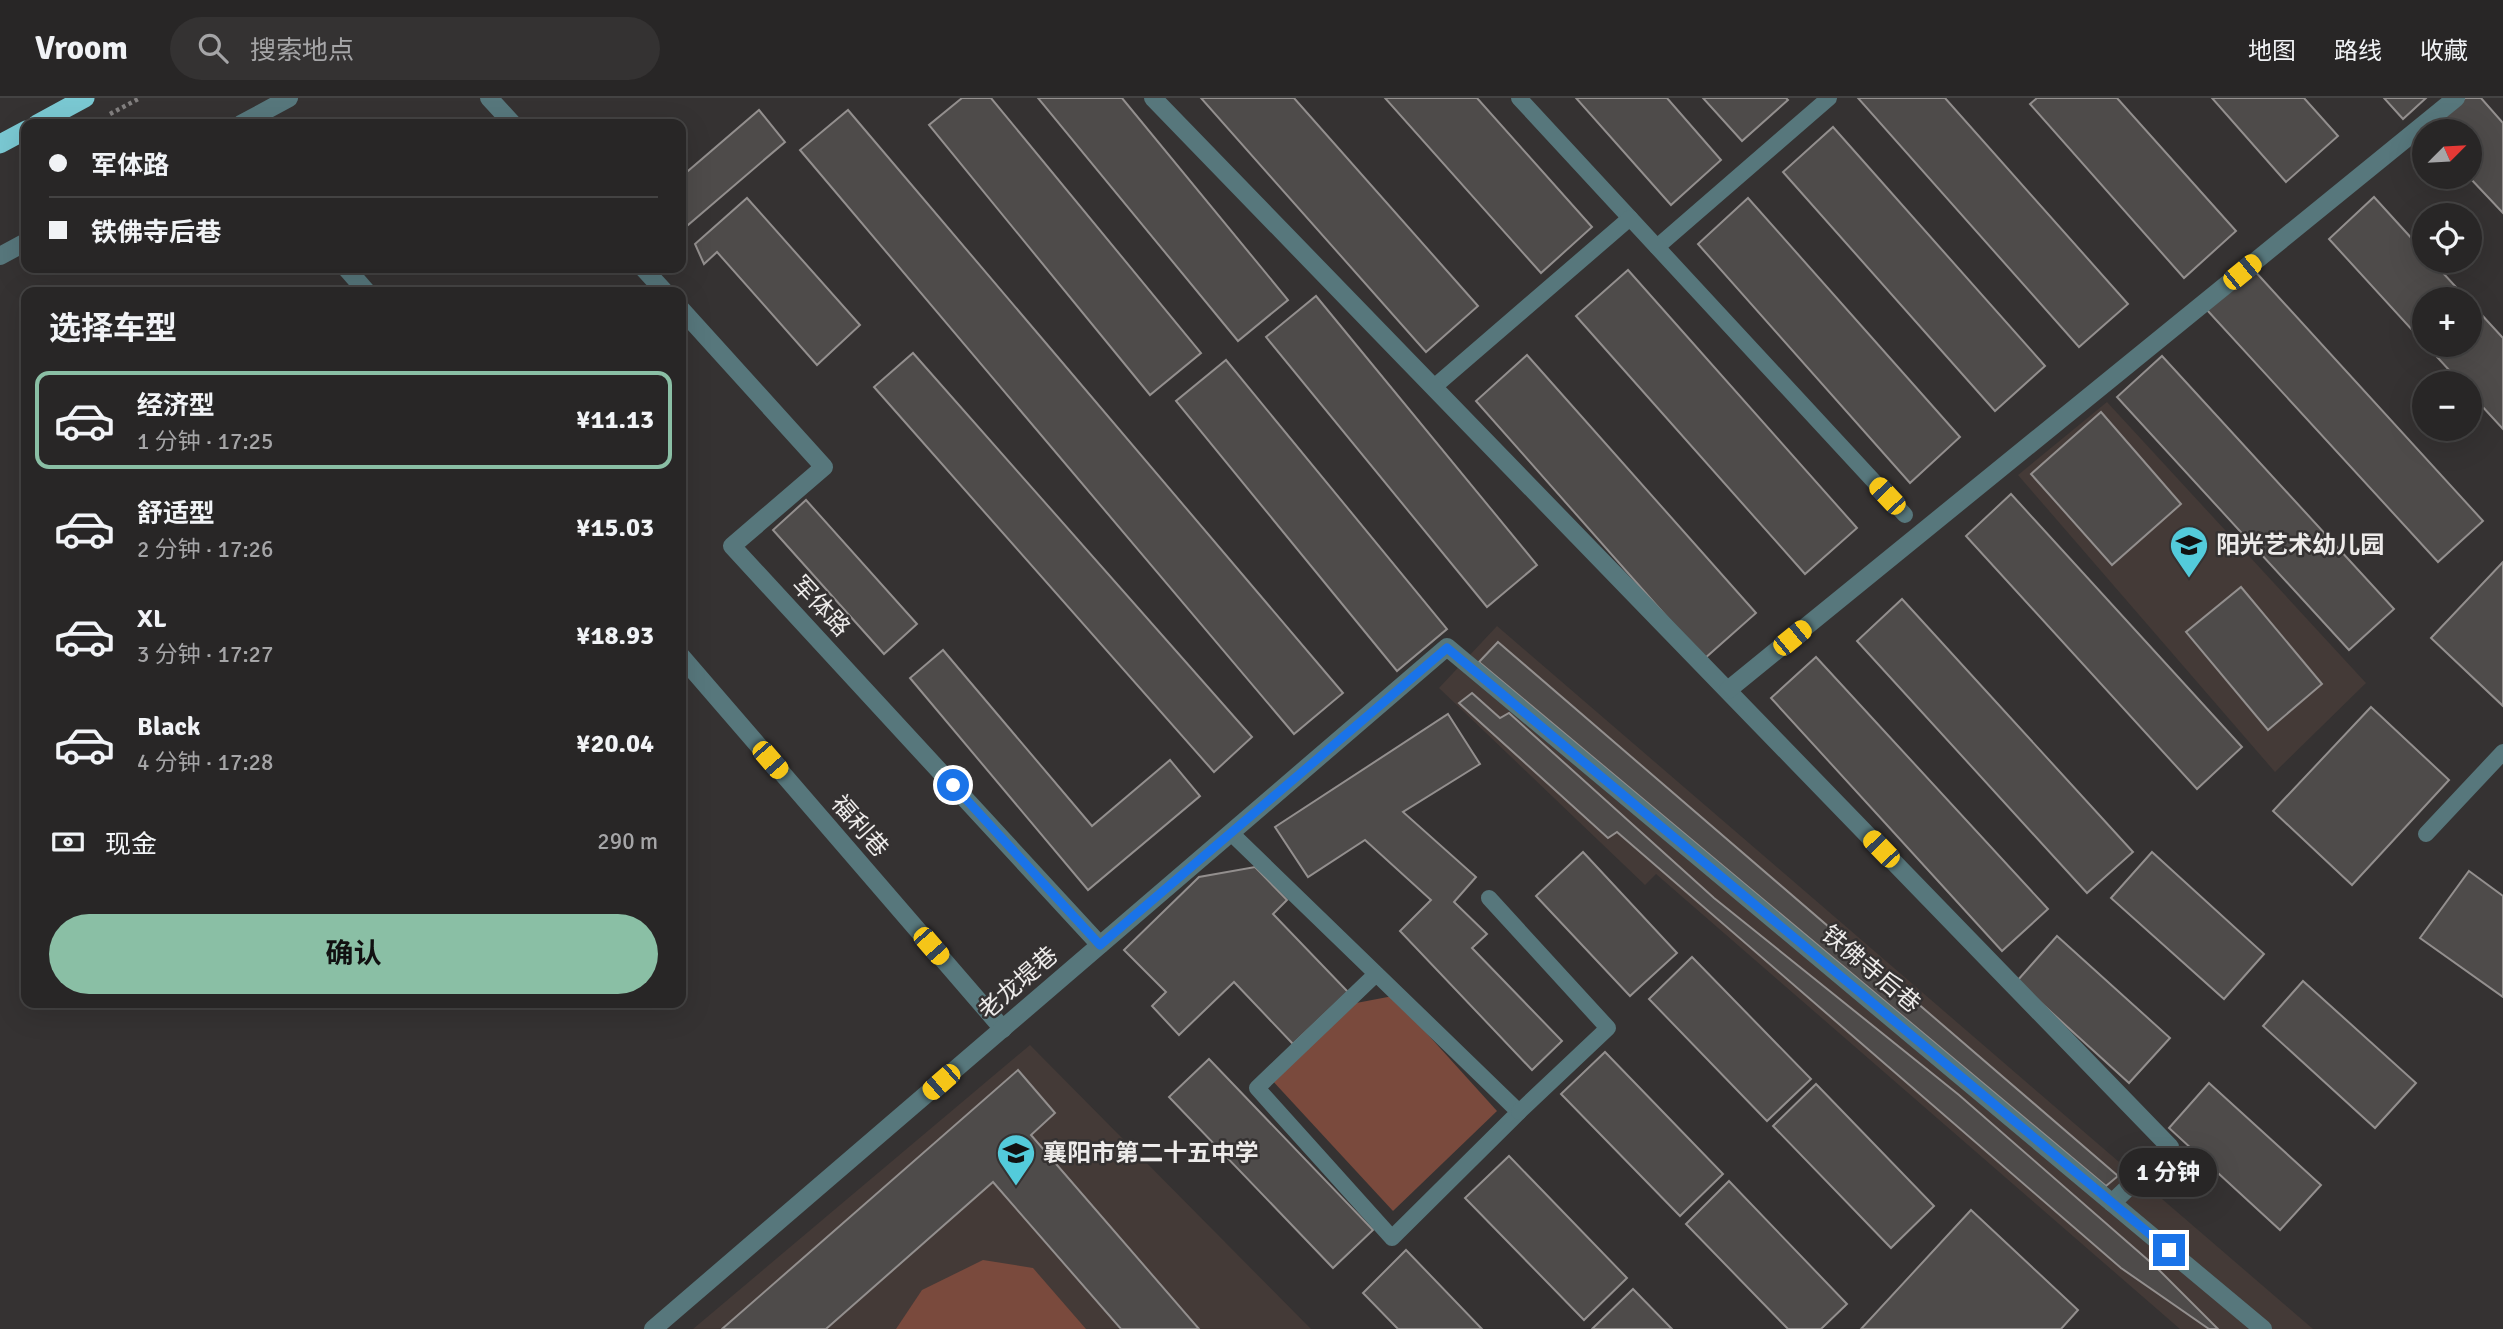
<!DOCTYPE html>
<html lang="zh">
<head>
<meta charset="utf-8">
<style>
	body { margin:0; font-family:Signika,"Noto Sans SC",sans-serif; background:#343232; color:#f1f3f6; height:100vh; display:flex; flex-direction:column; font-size:26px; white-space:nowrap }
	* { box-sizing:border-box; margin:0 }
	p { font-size:23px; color:#a5a5a7 }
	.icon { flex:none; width:38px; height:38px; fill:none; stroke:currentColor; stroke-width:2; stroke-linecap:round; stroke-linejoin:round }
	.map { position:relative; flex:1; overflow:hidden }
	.panel { position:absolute; left:21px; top:189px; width:665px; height:721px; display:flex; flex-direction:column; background:#282626; border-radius:14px; box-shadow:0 7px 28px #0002,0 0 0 2px #444343 }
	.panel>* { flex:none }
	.hud { position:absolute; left:21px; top:21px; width:665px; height:154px; border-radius:14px; box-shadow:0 7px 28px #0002,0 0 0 2px #444343; display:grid; align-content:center; height:154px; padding:0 28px; background:#282626 }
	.needle { width:46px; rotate:66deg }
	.controls { position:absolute; left:2412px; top:21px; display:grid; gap:14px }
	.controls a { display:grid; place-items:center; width:70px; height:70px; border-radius:50%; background:#282626; box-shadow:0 7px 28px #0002,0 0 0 2px #444343; font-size:35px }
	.end { position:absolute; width:32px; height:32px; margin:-16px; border:9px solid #1a73e8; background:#fff; box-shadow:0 0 0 4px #fff }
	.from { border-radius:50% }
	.bubble { position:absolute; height:49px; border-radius:24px; background:#282626; box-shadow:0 7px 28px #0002,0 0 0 2px #444343; font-size:23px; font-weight:700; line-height:49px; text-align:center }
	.car { position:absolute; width:21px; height:42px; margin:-21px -10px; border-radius:9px; box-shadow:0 0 5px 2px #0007; background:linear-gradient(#f5c518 24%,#345 0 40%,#f5c518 0 76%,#345 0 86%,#f5c518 0) }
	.hud b { display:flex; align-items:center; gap:24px; height:66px; font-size:26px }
	.hud b+b { border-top:2px solid #444343 }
	.hud i { width:18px; height:18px; background:#f1f3f6 }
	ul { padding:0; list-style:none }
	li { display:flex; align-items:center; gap:21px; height:98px; margin:0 14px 10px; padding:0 14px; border:4px solid transparent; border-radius:14px }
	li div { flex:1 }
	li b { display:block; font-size:26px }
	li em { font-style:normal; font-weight:700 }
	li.on { border-color:#8abfa5 }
	li>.icon { width:63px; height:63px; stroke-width:1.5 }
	h2 { padding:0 28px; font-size:32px; line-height:84px }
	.pay { display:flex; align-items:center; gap:18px; height:77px; padding:0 28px; font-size:26px }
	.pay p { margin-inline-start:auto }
	.cta { display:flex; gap:14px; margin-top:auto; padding:14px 28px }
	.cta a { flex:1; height:80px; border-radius:42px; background:#8abfa5; color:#111; font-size:28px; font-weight:700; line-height:80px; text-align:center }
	header { display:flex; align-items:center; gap:42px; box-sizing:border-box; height:98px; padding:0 35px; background:#282626; border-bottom:2px solid #444343 }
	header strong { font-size:33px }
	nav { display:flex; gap:38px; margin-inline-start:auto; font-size:24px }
	.search { width:490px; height:63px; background:#343232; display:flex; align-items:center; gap:18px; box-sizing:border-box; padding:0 24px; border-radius:38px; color:#a5a5a7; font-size:26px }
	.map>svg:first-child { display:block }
	.built { fill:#443a37 }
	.green { fill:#7a4a3d }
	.building { fill:#4e4b4a; stroke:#938f8e; stroke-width:2 }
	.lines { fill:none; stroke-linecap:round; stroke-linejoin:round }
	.path { stroke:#838080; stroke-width:4.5; stroke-dasharray:3.5 3.5; stroke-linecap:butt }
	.service { stroke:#57777c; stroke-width:16 }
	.minor { stroke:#57777c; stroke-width:18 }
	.trunk { stroke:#7ac8d2; stroke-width:19 }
	.route { stroke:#1a73e8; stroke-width:9 }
	.labels { text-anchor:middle; stroke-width:5; stroke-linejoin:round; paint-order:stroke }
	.poi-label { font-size:24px; font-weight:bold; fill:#edebea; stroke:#353232; text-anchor:start }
	.street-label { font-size:24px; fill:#edebea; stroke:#353232 }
</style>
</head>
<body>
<header>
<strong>Vroom</strong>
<div class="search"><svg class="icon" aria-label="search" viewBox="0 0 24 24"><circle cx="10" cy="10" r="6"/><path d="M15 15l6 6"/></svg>搜索地点</div>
<nav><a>地图</a><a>路线</a><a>收藏</a></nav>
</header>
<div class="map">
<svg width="2503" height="1231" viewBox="0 0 2503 1231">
	<rect width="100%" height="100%" fill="#353232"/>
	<!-- built -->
	<g class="built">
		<polygon points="2107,304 2366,585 2275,674 2018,377"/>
		<polygon points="1497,528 2313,1231 2180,1231 1656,776 1645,787 1439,590"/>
		<polygon points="1030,947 1311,1231 693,1231"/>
	</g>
	<!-- green -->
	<g class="green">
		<polygon points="1393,898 1497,1013 1393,1113 1270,980 1351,906"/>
		<polygon points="983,1162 1033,1170 1086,1231 896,1231 922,1192"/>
	</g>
	<!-- building -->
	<g class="building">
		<polygon points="962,0 991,0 1201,255 1150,297 929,27"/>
		<polygon points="1038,0 1122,0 1288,202 1238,243"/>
		<polygon points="1201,0 1294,0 1478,208 1426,254"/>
		<polygon points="1385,0 1477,0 1592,129 1541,175"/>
		<polygon points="1576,0 1667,0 1721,62 1671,107"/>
		<polygon points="1703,0 1786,0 1788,2 1742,43"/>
		<polygon points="1858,0 1945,0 2128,206 2079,249"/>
		<polygon points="2037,0 2117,0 2236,133 2184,180 2030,6"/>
		<polygon points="2212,0 2304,0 2338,38 2286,84"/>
		<polygon points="2384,0 2426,0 2403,21"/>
		<polygon points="2465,0 2481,0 2503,25 2503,115 2469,79 2469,33 2429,33"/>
		<polygon points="759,12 785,44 681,133 681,79"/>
		<polygon points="848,12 1343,595 1294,636 800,52"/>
		<polygon points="1833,29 2045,268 1995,313 1783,74"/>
		<polygon points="2374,99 2424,154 2424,163 2432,163 2467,201 2424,201 2424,245 2329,141"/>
		<polygon points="747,100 860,227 817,267 717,154 704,166 695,146"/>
		<polygon points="1748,100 1960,339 1910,385 1698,146"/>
		<polygon points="2252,170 2483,423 2438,464 2207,212"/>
		<polygon points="1628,172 1857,430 1805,476 1576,218"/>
		<polygon points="1316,198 1537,467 1487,509 1266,239"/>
		<polygon points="2469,203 2503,240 2503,331 2469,294 2469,285 2461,285 2426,247 2469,247"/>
		<polygon points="913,255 1252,639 1214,674 874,289"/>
		<polygon points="1527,257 1756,515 1704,561 1476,303"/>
		<polygon points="2162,258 2394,511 2349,552 2117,299"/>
		<polygon points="1226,262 1447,531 1397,573 1176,303"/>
		<polygon points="2101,314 2181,406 2112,467 2031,376"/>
		<polygon points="2011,396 2242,649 2197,691 1966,438"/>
		<polygon points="806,402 917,526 884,556 773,432"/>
		<polygon points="2503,464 2503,608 2431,540"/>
		<polygon points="2241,489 2322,586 2268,632 2186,534"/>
		<polygon points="1902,501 2133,754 2087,795 1857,543"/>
		<polygon points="1498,544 2118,1078 2106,1088 1479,564"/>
		<polygon points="943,552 1092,728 1170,662 1200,698 1088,792 910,580"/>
		<polygon points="1816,559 2048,811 2002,853 1771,600"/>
		<polygon points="1472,595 1500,620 1509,615 1714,800 1959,997 2156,1169 2218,1231 2209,1231 2121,1170 1617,734 1608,740 1459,605"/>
		<polygon points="2371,609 2449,682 2352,787 2273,713"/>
		<polygon points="1448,616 1480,666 1403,714 1476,779 1454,804 1487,836 1472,850 1562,943 1532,972 1400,833 1431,802 1365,742 1308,779 1275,729"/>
		<polygon points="1583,754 1677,855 1630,898 1536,798"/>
		<polygon points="2152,754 2264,856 2224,901 2111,800"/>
		<polygon points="1255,769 1287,802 1273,816 1348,894 1293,946 1234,884 1179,937 1152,908 1166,894 1124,852 1199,779"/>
		<polygon points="2469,773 2503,798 2503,899 2420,840"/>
		<polygon points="2057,838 2170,940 2129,985 2017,883"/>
		<polygon points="1692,859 1811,981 1767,1023 1649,901"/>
		<polygon points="2303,883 2416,985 2375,1030 2263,928"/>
		<polygon points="1605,954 1723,1076 1680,1118 1561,996"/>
		<polygon points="1209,961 1373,1132 1333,1170 1169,999"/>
		<polygon points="1018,972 1055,1015 1031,1037 1199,1231 1121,1231 993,1084 826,1231 722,1231"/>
		<polygon points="2209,985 2321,1087 2280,1132 2169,1030"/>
		<polygon points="1816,986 1934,1108 1891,1150 1773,1028"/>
		<polygon points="1509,1058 1627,1180 1584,1222 1465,1100"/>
		<polygon points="1729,1083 1847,1206 1821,1231 1788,1231 1686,1126"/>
		<polygon points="1971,1112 2078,1212 2061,1231 1861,1231"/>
		<polygon points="1406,1152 1482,1231 1398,1231 1363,1195"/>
		<polygon points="1633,1191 1672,1231 1592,1231"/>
	</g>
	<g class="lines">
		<!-- path -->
		<polyline class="path" points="110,16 140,0"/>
		<!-- service -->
		<g class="service">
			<polyline points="1519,0 1630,120"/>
			<polyline points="1657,149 1829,0"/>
			<polyline points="1434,289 1630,120 1905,417"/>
			<polyline points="1231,735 1519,1014 1392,1140 1257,990 1376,876"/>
			<polyline points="2426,736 2503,654"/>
			<polyline points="1489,800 1608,930 1519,1014"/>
		</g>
		<!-- minor -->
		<g class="minor">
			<polyline points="489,0 513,26"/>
			<polyline points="1153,0 2170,1049 2112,1105"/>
			<polyline points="241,26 289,0"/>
			<polyline points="0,158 26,144"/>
			<polyline points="346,170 367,194"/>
			<polyline points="643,170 665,194"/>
			<polyline points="681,211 824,369 732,448 1100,847"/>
			<polyline points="681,558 1003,931"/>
			<polyline points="1728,592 2456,0"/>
			<polyline points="653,1231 1447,549 2263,1231"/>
		</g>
		<!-- trunk -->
		<g class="trunk">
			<polyline points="37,26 85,0"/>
			<polyline points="0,46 26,32"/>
		</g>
	</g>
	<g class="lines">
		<!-- route -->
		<polyline class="route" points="953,687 1100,847 1447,550 2169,1152"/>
	</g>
	<!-- icons -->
	<defs>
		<g id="school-pin" transform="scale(2.0125)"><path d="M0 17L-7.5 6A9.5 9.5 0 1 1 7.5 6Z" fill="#53cbdb" stroke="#353232"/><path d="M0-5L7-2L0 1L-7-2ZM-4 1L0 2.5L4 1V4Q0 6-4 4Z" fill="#111"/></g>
	</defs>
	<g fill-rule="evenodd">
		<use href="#school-pin" x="2189" y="447"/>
		<use href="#school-pin" x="1016" y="1055"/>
	</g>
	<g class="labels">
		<!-- poi labels -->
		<g class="poi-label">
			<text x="2216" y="455">阳光艺术幼儿园</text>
			<text x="1043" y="1063">襄阳市第二十五中学</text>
		</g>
		<!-- street labels -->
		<g class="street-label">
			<text transform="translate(821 508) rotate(47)" y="8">军体路</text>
			<text transform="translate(860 728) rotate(49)" y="8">福利巷</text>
			<text transform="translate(1871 871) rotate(40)" y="8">铁佛寺后巷</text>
			<text transform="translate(1018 885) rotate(-41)" y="8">老龙堤巷</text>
		</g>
	</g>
</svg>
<div class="controls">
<a><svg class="needle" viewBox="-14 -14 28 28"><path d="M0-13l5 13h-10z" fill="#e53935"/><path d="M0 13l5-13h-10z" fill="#a5a5a7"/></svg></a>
<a><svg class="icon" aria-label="locate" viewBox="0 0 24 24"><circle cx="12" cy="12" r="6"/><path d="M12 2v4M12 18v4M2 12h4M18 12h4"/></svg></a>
<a>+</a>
<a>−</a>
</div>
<i class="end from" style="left:953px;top:687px"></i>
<i class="end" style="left:2169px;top:1152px"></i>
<div class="bubble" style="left:2119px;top:1050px;width:98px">1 分钟</div>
<i class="car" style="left:2242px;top:174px;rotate:51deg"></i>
<i class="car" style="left:1887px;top:398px;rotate:317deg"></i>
<i class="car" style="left:1792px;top:540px;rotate:51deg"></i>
<i class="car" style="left:770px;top:662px;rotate:139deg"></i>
<i class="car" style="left:1881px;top:751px;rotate:316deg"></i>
<i class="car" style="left:931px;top:848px;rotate:139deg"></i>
<i class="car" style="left:941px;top:984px;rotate:229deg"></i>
<div class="hud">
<b><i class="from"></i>军体路</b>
<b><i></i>铁佛寺后巷</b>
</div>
<section class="panel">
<h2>选择车型</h2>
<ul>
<li class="on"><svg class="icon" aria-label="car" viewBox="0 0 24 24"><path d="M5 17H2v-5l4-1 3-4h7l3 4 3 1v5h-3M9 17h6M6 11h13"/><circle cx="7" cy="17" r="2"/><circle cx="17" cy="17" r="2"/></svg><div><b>经济型</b><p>1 分钟 · 17:25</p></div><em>¥11.13</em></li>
<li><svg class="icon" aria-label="car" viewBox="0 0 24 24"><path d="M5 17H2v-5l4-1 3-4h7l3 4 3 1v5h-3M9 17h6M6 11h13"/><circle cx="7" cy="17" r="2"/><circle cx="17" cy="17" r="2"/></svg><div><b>舒适型</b><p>2 分钟 · 17:26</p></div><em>¥15.03</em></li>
<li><svg class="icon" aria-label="car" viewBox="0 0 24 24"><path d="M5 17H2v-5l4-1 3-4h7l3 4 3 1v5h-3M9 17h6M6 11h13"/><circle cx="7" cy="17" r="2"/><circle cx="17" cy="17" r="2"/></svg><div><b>XL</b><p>3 分钟 · 17:27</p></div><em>¥18.93</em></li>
<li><svg class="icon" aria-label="car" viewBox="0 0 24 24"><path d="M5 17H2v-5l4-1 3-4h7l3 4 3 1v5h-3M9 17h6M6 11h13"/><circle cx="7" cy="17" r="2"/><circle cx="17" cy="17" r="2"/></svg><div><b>Black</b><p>4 分钟 · 17:28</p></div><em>¥20.04</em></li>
</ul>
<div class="pay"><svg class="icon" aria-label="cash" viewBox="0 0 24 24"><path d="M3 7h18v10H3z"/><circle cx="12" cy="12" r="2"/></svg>现金<p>290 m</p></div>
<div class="cta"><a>确认</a></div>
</section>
</div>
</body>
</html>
